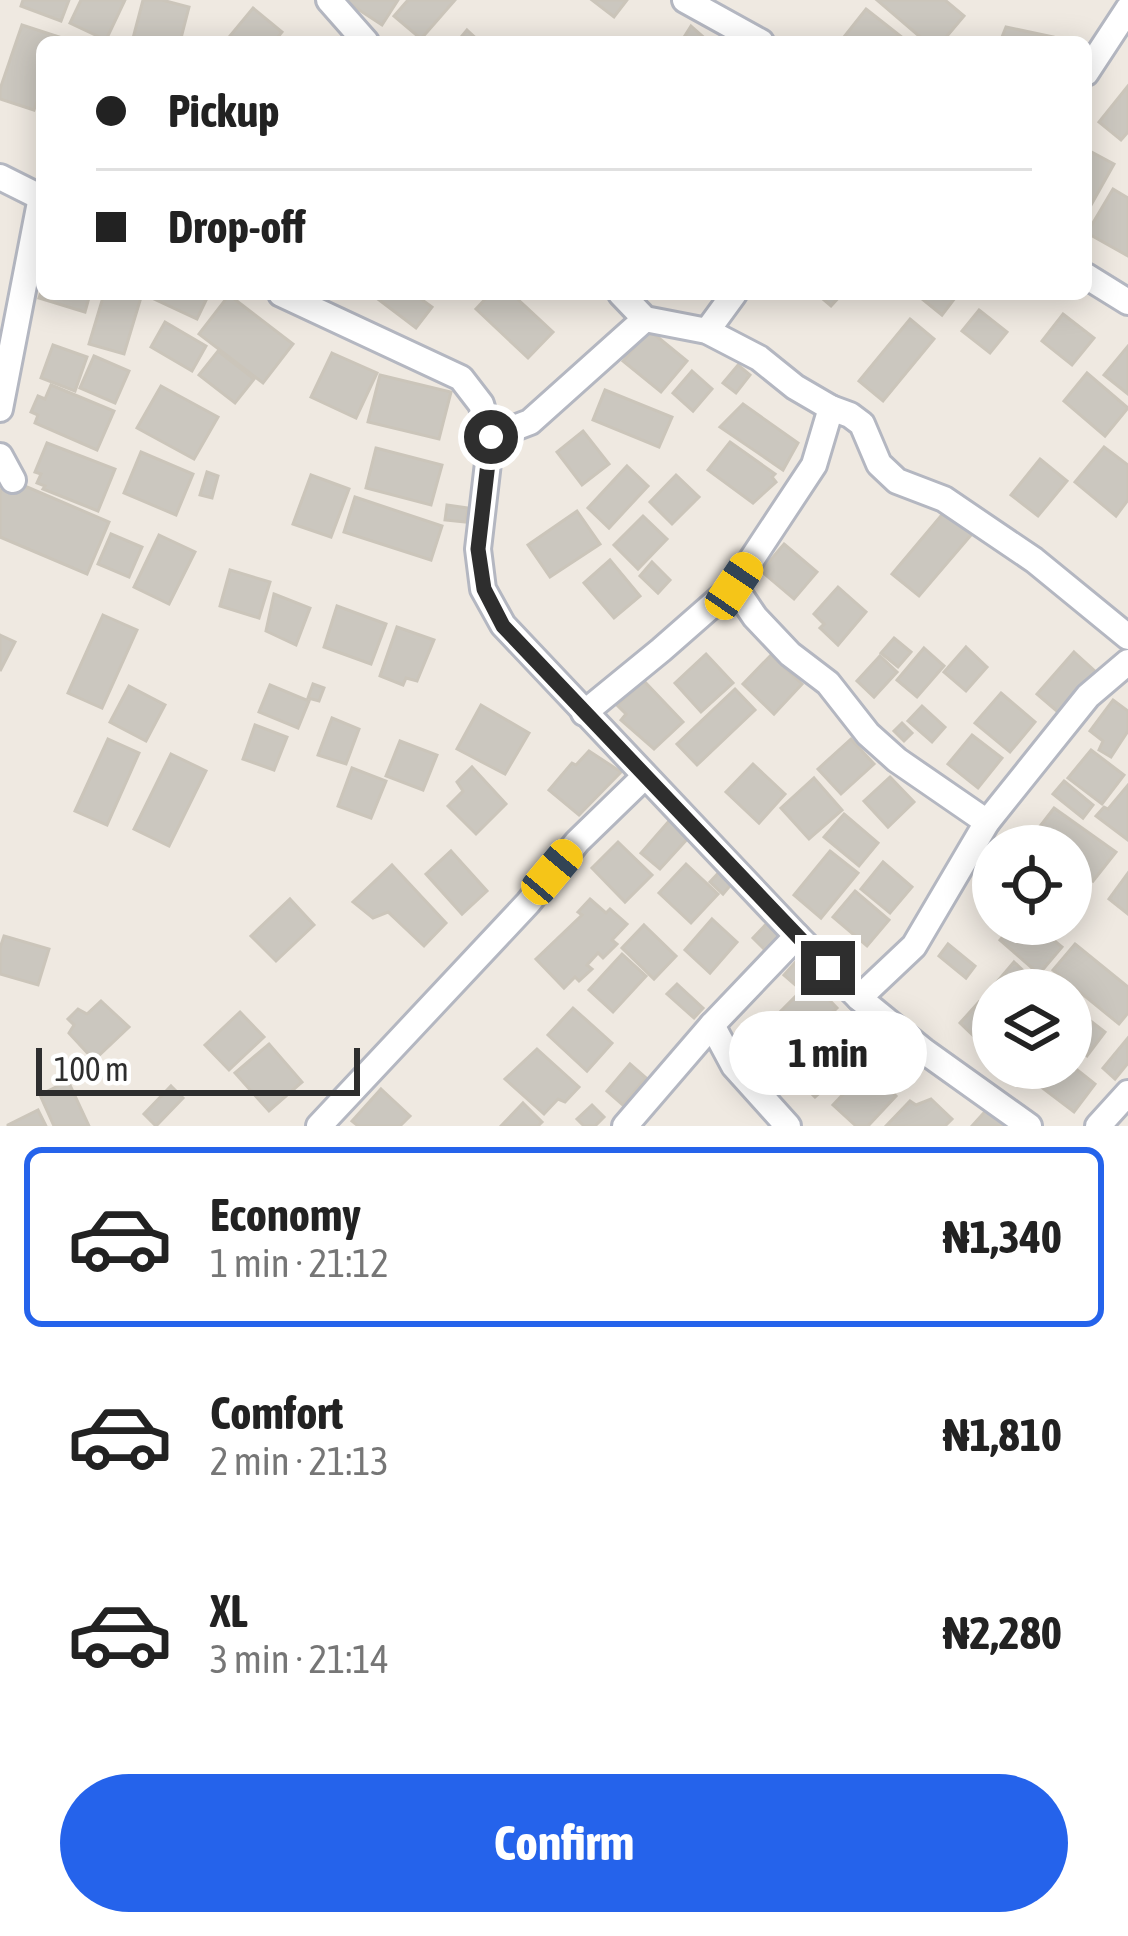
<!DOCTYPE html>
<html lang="en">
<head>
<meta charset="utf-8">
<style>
	body { margin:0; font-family:"Asap Condensed",sans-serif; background:#f2f2f2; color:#222; height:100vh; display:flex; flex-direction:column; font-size:45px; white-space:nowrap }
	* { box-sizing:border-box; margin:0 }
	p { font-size:39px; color:#767676 }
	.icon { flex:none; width:66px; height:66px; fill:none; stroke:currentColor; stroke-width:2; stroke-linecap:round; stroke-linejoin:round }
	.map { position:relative; height:1126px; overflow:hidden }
	.drawer { display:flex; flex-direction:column; background:#fff; flex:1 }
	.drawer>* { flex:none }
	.guide { position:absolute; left:36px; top:36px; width:1056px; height:264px; border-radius:18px; box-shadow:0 6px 30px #0003; display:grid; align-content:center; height:264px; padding:0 60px; background:#fff }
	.tools { position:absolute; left:972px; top:825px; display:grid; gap:24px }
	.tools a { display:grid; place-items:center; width:120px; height:120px; border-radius:50%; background:#fff; box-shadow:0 6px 30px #0003; font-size:60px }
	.scale { position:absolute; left:36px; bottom:30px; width:324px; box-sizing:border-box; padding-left:12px; border:6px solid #2e2e2e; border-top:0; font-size:33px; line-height:42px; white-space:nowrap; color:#2e2e2e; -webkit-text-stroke:9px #fff; paint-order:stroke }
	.end { position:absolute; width:54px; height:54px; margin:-27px; border:15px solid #2e2e2e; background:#fff; box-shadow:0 0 0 6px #fff }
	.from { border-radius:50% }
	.bubble { position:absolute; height:84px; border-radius:42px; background:#fff; box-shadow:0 6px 30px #0003; font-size:39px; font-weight:700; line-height:84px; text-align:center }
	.car { position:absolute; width:36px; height:72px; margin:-36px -18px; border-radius:15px; box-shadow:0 0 9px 3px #0007; background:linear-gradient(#f5c518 24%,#345 0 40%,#f5c518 0 76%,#345 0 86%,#f5c518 0) }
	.guide b { display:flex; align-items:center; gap:42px; height:114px; font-size:45px }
	.guide b+b { border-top:3px solid #e0e0e0 }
	.guide i { width:30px; height:30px; background:#222 }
	ul { padding:21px 0 0; list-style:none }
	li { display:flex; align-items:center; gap:36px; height:180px; margin:0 24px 18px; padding:0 36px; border:6px solid transparent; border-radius:18px }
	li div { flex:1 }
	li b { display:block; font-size:45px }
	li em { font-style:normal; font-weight:700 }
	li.current { border-color:#2563eb }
	li>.icon { width:108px; height:108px; stroke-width:1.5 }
	.action { display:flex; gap:24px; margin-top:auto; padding:24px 60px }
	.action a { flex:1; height:138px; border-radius:72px; background:#2563eb; color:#fff; font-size:48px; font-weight:700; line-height:138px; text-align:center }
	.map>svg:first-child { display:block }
	.building { fill:#cbc7bf; stroke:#cbc5ba; stroke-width:3 }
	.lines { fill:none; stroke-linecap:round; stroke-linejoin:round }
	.minor-casing { stroke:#b4b7c1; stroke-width:30 }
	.minor { stroke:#fff; stroke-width:24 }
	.route { stroke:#2e2e2e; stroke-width:15 }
</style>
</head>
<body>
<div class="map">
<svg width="1128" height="1126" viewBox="0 0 1128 1126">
	<rect width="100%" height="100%" fill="#efe9e1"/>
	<!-- building -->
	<g class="building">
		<polygon points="23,0 69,0 61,21 21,6"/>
		<polygon points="81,0 125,0 106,40 70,23"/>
		<polygon points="143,0 162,0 189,7 180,42 132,42"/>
		<polygon points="344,0 398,0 382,25"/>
		<polygon points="408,0 455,0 421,39 394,16"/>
		<polygon points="592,0 627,0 614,17"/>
		<polygon points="877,0 945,0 964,16 942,42 926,42"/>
		<polygon points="253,8 282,32 274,42 225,42"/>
		<polygon points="866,9 908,42 840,42"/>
		<polygon points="22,25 59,37 57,42 42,42 42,86 34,110 0,99 0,89"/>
		<polygon points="691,26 709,42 681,42"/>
		<polygon points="1006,27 1053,37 1052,42 1000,42"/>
		<polygon points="467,30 480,42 457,42"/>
		<polygon points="1128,86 1128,132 1121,140 1099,122"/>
		<polygon points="1086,149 1114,164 1086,214"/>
		<polygon points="1113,189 1128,198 1128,256 1087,233"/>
		<polygon points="42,289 42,294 90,294 85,312 39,298"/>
		<polygon points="104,294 142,294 124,354 89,344"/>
		<polygon points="154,294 209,294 197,319 152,298"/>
		<polygon points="376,294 414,294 432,307 416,328 374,296"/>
		<polygon points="490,294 512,294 553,332 528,358 476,309"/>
		<polygon points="817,294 842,294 831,306"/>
		<polygon points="916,294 958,294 942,315"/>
		<polygon points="229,295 293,344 263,383 199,334"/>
		<polygon points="979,310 1007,332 990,353 962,331"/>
		<polygon points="1063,314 1094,338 1072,365 1042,341"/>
		<polygon points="910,319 934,339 883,401 859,381"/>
		<polygon points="165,322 206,346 192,371 151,347"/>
		<polygon points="649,330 687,361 661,392 623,361"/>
		<polygon points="53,345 87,357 75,391 41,378"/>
		<polygon points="1128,346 1128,394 1104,375"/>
		<polygon points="218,351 254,379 235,403 199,375"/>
		<polygon points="332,353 377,373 356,418 311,397"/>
		<polygon points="94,356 129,371 115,403 80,388"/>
		<polygon points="738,365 750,375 736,393 723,383"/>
		<polygon points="692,371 712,389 693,411 673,393"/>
		<polygon points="1087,373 1128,408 1105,436 1064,401"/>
		<polygon points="380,375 451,392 439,439 368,422"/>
		<polygon points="51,385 114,411 97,450 35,423 38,415 31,412 38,396 45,399"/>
		<polygon points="161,386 218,417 194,459 137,428"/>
		<polygon points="605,390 672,417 659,447 593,420"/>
		<polygon points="743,404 798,443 783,470 720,427"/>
		<polygon points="583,431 609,464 582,485 557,452"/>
		<polygon points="730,442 775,474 772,477 776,482 753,503 708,470"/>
		<polygon points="47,443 115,469 98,511 43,489 45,486 37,483 41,474 35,472"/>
		<polygon points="1104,447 1128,465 1128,500 1116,516 1075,482"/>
		<polygon points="376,448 442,465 431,505 366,488"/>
		<polygon points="141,452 193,474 176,515 124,493"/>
		<polygon points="1040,459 1067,481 1038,516 1011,495"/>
		<polygon points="627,466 648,486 609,528 588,508"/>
		<polygon points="207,472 218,476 212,498 200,495"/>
		<polygon points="311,475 349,489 331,537 293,524"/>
		<polygon points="676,475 699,497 672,524 650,502"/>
		<polygon points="6,478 109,522 87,574 0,537 0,493"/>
		<polygon points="355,497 442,526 431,560 344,532"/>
		<polygon points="447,505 468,508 466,522 445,520"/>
		<polygon points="577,511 600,544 550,577 528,545"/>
		<polygon points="945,511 972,534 919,596 892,574"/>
		<polygon points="643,516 667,539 638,569 614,545"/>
		<polygon points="111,534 142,547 129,577 98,564"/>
		<polygon points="159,535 195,552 169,604 134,587"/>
		<polygon points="784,544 817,572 794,599 761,571"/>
		<polygon points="610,560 640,596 614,618 584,583"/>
		<polygon points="652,562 670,580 658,593 640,576"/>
		<polygon points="230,570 270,582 259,618 220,606"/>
		<polygon points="838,587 866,612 838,645 820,628 824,624 814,614"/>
		<polygon points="274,594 310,608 296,645 266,631"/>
		<polygon points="337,606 386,624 371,664 324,647"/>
		<polygon points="103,615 137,630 102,708 68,693"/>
		<polygon points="397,627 434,640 417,681 406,678 403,685 380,676"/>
		<polygon points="0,635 15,642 0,671"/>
		<polygon points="894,638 911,652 898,667 881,653"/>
		<polygon points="966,647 987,667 966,691 944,672"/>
		<polygon points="924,648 944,666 917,697 897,680"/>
		<polygon points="1074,652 1096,672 1059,713 1037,694"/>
		<polygon points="706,654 733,683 701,712 675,683"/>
		<polygon points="771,655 802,684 774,714 743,684"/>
		<polygon points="880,656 897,672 874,697 857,681"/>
		<polygon points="644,681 683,722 654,749 621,720 626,714 617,705"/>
		<polygon points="313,684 324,688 319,701 308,698"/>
		<polygon points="270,685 309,701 298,728 259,712"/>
		<polygon points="129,686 165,705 146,741 110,722"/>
		<polygon points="735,689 755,710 697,765 677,744"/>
		<polygon points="1001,693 1035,722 1010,752 975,723"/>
		<polygon points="1113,700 1128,711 1128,731 1111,757 1099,750 1103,741 1090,731"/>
		<polygon points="481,705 529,733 505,774 457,749"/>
		<polygon points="922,706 945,727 932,742 908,721"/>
		<polygon points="332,718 359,729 346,764 318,755"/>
		<polygon points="902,723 912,733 904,741 894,731"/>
		<polygon points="255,725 287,737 274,770 243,759"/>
		<polygon points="972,735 1002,758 978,788 948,764"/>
		<polygon points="108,739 139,753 107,825 75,811"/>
		<polygon points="851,739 874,764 841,794 818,769"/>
		<polygon points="400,741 437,755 423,790 386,776"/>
		<polygon points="1091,750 1124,775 1102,804 1068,778"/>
		<polygon points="589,751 621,772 579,815 549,790 572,763 576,765"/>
		<polygon points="171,754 206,771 169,846 134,829"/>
		<polygon points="753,764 785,794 759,823 726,792"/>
		<polygon points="472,767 506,804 476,834 448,806 463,791 457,782"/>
		<polygon points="352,768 386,781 371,818 338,806"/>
		<polygon points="890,777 914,802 888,827 864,801"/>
		<polygon points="814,778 842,810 809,839 781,808"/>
		<polygon points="1064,781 1093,805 1083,818 1053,794"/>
		<polygon points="1128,785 1128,840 1096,816 1104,807 1108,809"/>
		<polygon points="1054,808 1116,852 1093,881 1071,863 1071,846 1049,846 1034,834"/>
		<polygon points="844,814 878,843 859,866 824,837"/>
		<polygon points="670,820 689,837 660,869 641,853"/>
		<polygon points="618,842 652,875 625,902 592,868"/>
		<polygon points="451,851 487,891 462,914 426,874"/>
		<polygon points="830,851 858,873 821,918 794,895"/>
		<polygon points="883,862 912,887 890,913 861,889"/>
		<polygon points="686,864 718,894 691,923 659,893"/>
		<polygon points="392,865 446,923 424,946 388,912 373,918 353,902"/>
		<polygon points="721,870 734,881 723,894 710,882"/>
		<polygon points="1128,873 1128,914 1109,899"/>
		<polygon points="855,891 889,920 867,946 833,917"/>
		<polygon points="290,899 314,925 276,961 251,936"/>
		<polygon points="590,899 606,913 610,909 627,924 612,940 617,944 603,958 598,953 587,965 592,969 579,981 575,977 564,988 536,959 582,915 578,912"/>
		<polygon points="712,919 737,942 710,973 685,950"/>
		<polygon points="771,919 783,931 765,950 753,938"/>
		<polygon points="1014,924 1034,924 1062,947 1039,974 1000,940"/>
		<polygon points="644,925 676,956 654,979 622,948"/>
		<polygon points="4,936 49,949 38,985 0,974 0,948"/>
		<polygon points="948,944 975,966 966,978 939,956"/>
		<polygon points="1075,944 1128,987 1128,1013 1119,1024 1053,970"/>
		<polygon points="622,954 646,976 613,1012 589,990"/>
		<polygon points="801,956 817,971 800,989 784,975"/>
		<polygon points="1014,962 1030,977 1019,990 993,990 993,1005 984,997"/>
		<polygon points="811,981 837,1008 802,1042 785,1031 776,1016"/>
		<polygon points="677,984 703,1008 694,1018 667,994"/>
		<polygon points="101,1001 129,1027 94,1060 69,1033 74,1025 68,1019 78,1009 87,1014"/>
		<polygon points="979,1002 993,1015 993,1039 985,1047 960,1023"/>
		<polygon points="1071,1006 1105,1032 1087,1056 1071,1044"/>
		<polygon points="573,1008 612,1043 587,1071 548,1035"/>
		<polygon points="240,1012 264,1037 229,1070 205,1045"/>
		<polygon points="1127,1039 1128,1063 1115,1079 1103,1068"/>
		<polygon points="818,1040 847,1069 815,1097 788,1071"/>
		<polygon points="269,1044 302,1082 269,1111 235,1073"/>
		<polygon points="537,1049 579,1087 565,1102 558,1099 544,1114 505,1079"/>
		<polygon points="630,1064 646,1078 623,1105 607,1091"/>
		<polygon points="1071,1065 1095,1084 1074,1112 1024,1074 1028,1068 1071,1068"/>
		<polygon points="868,1068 896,1096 868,1126 856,1126 833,1105"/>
		<polygon points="68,1081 89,1126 54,1126 40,1095"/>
		<polygon points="171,1086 183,1098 156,1126 144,1114"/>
		<polygon points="381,1089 410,1116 400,1126 358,1126 352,1121"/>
		<polygon points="931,1099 952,1119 945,1126 886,1126 910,1101 916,1105"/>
		<polygon points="523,1103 542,1122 538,1126 501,1126"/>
		<polygon points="592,1105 604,1117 595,1126 584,1126 577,1119"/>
		<polygon points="990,1106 1013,1126 972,1126"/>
		<polygon points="38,1110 46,1126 8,1126 8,1125"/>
	</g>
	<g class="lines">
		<!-- minor casing -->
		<g class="minor-casing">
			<g id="minor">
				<polyline points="329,0 366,42"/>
				<polyline points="685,0 761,42"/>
				<polyline points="1086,73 1128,9"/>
				<polyline points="0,177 42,198"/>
				<polyline points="1086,276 1128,302"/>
				<polyline points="281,294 461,378 481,404 491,437 478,549 483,589 503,625 797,936 859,998 924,1051 1029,1126"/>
				<polyline points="621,294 645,319 707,331 759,358 795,387 831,408 850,415 862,424 879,464 897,481 944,499 1034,560 1128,637"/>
				<polyline points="707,331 734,294"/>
				<polyline points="0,409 41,197"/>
				<polyline points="491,437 530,422 645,319"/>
				<polyline points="0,456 13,480"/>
				<polyline points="734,586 755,617 790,654 828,683 868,734 897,760 987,822"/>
				<polyline points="584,713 661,650 734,586 814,465 831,408"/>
				<polyline points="859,998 914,946 987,822 1088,696 1128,662"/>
				<polyline points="319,1126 528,903 577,842 645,776"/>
				<polyline points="625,1126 712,1025"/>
				<polyline points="788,1126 734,1066 712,1025 797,936"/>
				<polyline points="1098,1126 1128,1093"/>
			</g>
		</g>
		<!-- minor -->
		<use href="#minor" class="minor"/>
	</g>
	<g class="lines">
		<!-- route -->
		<polyline class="route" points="491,437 478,549 484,589 503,626 828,968"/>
	</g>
</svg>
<div class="tools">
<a><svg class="icon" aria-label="locate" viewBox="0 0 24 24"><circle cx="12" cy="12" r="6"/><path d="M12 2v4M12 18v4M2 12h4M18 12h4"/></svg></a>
<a><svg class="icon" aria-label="layers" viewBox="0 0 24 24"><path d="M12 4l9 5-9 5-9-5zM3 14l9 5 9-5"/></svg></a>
</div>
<div class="scale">100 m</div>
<i class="end from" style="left:491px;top:437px"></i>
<i class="end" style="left:828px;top:968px"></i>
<div class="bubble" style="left:729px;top:1011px;width:198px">1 min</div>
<i class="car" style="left:734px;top:586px;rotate:34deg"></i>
<i class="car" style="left:552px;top:872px;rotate:40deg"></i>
<div class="guide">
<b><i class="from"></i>Pickup</b>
<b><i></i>Drop-off</b>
</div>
</div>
<section class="drawer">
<ul>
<li class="current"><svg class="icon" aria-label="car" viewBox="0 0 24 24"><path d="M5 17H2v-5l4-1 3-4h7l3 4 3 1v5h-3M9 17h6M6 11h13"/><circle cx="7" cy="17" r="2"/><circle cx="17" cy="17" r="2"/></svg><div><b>Economy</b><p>1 min · 21:12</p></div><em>₦1,340</em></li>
<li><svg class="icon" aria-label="car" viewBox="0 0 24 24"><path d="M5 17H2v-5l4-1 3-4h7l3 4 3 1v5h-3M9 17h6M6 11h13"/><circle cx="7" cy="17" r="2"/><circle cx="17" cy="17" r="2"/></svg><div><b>Comfort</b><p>2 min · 21:13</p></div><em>₦1,810</em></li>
<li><svg class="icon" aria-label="car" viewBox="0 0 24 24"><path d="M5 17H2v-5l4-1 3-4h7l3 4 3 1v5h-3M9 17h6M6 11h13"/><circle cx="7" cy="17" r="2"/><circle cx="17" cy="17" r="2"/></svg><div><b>XL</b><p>3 min · 21:14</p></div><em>₦2,280</em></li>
</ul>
<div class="action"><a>Confirm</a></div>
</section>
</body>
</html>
